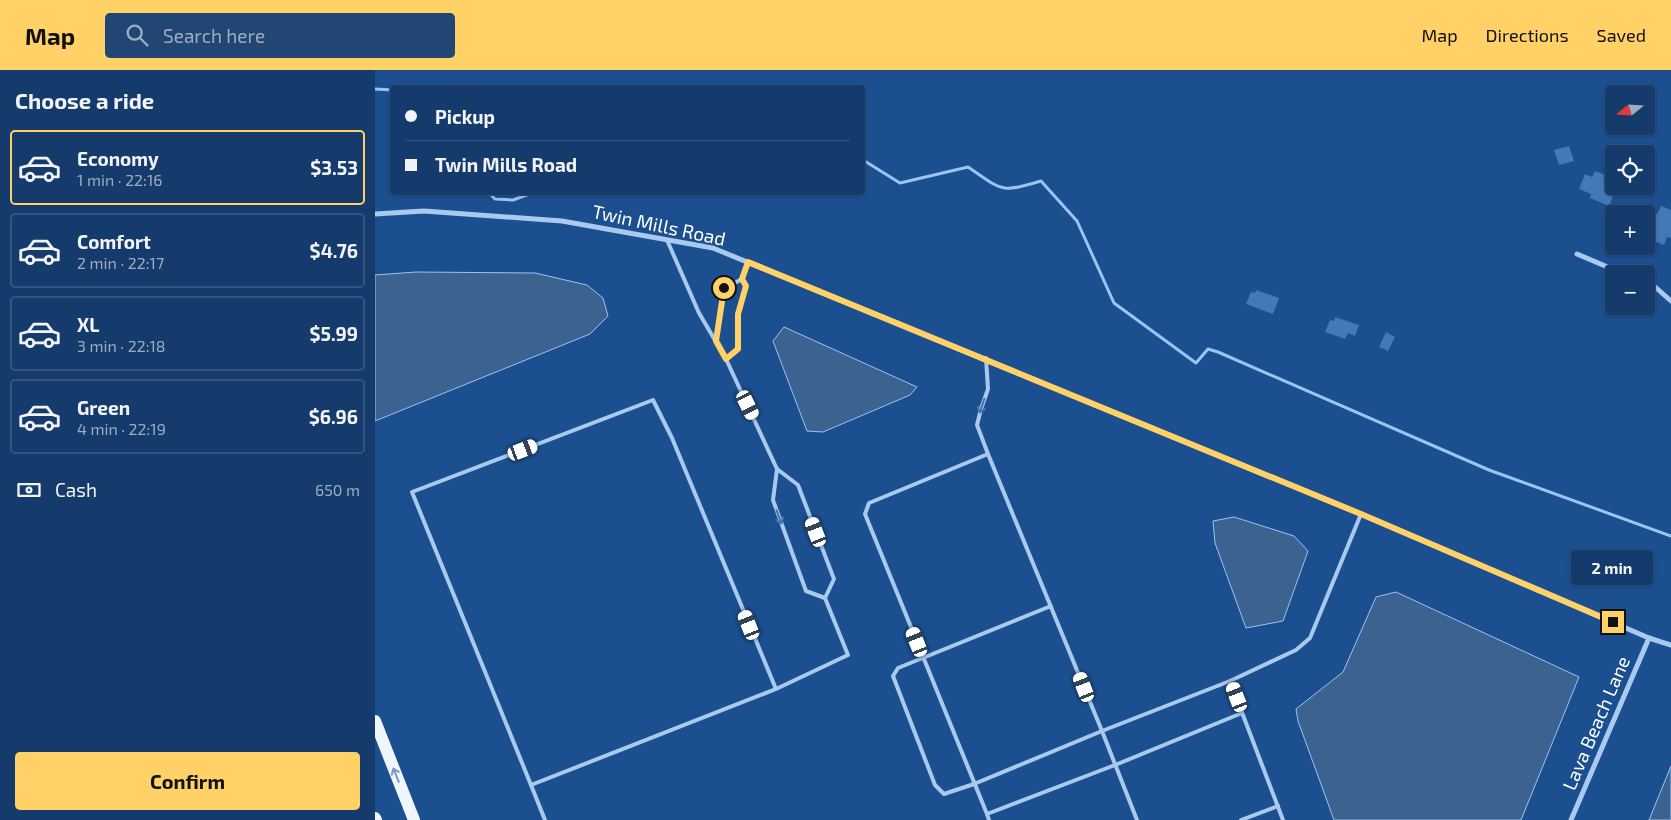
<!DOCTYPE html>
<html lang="en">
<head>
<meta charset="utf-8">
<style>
	body { margin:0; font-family:"Exo 2",sans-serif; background:#214673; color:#f1f3f6; height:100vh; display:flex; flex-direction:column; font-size:19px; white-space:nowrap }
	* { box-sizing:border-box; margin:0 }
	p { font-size:16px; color:#9dadc1 }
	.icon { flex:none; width:28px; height:28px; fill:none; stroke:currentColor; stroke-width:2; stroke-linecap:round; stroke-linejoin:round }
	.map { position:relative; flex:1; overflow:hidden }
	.details { display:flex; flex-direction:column; background:#143b6b; width:375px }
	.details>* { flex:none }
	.hud { position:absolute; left:15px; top:15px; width:475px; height:110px; border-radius:5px; box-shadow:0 1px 4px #0004,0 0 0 1px #33557e; display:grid; align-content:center; height:110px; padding:0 15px; background:#143b6b }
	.needle { width:32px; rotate:252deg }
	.controls { position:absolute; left:1230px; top:15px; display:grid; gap:10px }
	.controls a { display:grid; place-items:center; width:50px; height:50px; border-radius:5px; background:#143b6b; box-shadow:0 1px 4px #0004,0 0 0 1px #33557e; font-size:25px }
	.end { position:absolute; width:22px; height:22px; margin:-11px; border:6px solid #ffd166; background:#111; box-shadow:0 0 0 2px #111 }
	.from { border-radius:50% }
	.bubble { position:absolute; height:35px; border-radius:5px; background:#143b6b; box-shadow:0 1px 4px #0004,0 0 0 1px #33557e; font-size:16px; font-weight:700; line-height:35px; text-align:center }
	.car { position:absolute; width:15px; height:30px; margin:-15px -8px; border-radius:6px; box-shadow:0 0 4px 1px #0007; background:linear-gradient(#fff 24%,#345 0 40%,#fff 0 76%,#345 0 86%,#fff 0) }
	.hud b { display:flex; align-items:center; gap:18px; height:48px; font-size:19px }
	.hud b+b { border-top:1px solid #33557e }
	.hud i { width:12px; height:12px; background:#f1f3f6 }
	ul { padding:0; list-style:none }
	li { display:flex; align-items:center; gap:15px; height:75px; margin:0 10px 8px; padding:0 5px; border:2px solid #33557e; border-radius:5px }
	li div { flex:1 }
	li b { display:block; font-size:19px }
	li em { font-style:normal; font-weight:700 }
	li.active { border-color:#ffd166 }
	li>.icon { width:45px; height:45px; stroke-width:1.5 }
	h2 { padding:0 15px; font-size:22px; line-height:60px }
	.pay { display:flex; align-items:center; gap:12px; height:55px; padding:0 15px; font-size:19px }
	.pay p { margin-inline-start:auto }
	.cta { display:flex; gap:10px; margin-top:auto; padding:10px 15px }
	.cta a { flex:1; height:58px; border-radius:5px; background:#ffd166; color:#111; font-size:20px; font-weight:700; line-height:58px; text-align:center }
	header { display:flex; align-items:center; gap:30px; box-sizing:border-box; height:70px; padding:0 25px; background:#ffd166; color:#111 }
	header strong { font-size:24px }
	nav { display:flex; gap:28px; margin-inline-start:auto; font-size:18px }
	.search { width:350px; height:45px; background:#214673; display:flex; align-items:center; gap:12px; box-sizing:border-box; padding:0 18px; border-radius:5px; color:#9dadc1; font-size:19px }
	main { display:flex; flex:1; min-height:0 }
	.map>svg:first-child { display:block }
	.water { fill:#3c6290; stroke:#9cc4f0 }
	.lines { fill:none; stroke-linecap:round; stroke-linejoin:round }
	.stream { stroke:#9cc4f0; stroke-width:3 }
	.building { fill:#4478b7 }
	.lane { stroke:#a9c9ee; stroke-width:4 }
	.street { stroke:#a9c9ee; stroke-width:5 }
	.primary { stroke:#f0f6ff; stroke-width:12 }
	.oneway { stroke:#4674ac }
	.oneway2 { stroke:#7b9ac1 }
	.route { stroke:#ffd166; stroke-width:6 }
	.labels { text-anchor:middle; stroke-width:4; stroke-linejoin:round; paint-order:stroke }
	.street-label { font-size:19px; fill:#fff; stroke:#1b4f8f }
</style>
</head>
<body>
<header>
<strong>Map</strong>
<div class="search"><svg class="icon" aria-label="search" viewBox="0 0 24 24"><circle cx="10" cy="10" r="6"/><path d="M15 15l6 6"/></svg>Search here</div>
<nav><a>Map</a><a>Directions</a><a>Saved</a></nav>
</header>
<main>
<section class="details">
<h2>Choose a ride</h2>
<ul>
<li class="active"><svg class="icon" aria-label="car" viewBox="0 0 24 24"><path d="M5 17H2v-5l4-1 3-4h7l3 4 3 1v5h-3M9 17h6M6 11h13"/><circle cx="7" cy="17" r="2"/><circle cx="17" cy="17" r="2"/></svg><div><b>Economy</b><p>1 min · 22:16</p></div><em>$3.53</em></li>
<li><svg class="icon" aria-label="car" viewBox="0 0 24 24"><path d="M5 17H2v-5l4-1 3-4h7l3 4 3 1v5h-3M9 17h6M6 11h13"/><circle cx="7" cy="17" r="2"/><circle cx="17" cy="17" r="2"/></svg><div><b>Comfort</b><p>2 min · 22:17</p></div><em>$4.76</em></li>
<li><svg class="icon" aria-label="car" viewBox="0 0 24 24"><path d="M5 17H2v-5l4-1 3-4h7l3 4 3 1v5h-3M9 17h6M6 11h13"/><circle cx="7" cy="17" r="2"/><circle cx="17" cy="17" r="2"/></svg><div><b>XL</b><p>3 min · 22:18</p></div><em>$5.99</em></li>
<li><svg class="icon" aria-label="car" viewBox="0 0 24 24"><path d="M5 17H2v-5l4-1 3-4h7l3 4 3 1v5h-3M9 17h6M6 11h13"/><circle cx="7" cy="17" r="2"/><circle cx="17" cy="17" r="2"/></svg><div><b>Green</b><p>4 min · 22:19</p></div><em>$6.96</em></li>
</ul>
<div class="pay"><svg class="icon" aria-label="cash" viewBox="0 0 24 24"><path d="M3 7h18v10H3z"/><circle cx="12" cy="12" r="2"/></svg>Cash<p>650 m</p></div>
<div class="cta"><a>Confirm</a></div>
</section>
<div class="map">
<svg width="1296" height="750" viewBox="0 0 1296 750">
	<rect width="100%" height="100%" fill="#1b4f8f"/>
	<!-- water -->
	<g class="water">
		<polygon points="41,202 160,203 212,215 228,228 233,246 215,264 0,351 0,205"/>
		<polygon points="409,257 542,317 535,325 448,362 432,361 398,271"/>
		<polygon points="859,447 919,466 933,481 908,551 871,558 840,473 838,451"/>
		<polygon points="1021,522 1204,607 1146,750 959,750 923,651 921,639 968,602 1001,527"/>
		<polygon points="1296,696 1296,750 1274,750"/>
	</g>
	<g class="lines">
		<!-- stream -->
		<g class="stream">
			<polyline points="0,19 18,20"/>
			<path d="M488,90l37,23 68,-16c35,24 32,26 73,14l36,40 37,82 82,60 12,-14 10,3 271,118 182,66"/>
			<polyline points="113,122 120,129 138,130 160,122"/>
		</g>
	</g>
	<!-- building -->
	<g class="building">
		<polygon points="1194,76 1199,91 1184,95 1179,80"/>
		<polygon points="1220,101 1238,108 1235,116 1242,116 1234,136 1215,128 1216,124 1204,119 1210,104 1217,107"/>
		<polygon points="1286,136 1296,140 1296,168 1292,167 1289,175 1273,169 1275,162 1271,161 1271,140 1282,144"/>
		<polygon points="881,220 904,228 898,244 871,234 876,222 880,223"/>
		<polygon points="960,247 984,255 980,266 973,263 970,269 950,262 955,250 959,251"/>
		<polygon points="1011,262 1020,267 1013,281 1004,277"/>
	</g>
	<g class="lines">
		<!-- lane -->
		<g class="lane">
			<polyline points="292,170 324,243 351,289 402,399 423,415 459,509 450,528 473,585 401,619 156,715 37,422 278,330 297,368 401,619"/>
			<polyline points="341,270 349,219 367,209 373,192"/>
			<polyline points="611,288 613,319 606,339 602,355 613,384"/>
			<polyline points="351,289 363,279 363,244 371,216 367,209"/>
			<polyline points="402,399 398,430 431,521 450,528"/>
			<polyline points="156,715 170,750"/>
			<path d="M612,744c-41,-100 -81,-200 -122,-300l4,-11 119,-49 114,277 -128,53 -30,10 -9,-9 -42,-109 5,-8 153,-62"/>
			<polyline points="614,750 612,744 740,695 867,643"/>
			<polyline points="762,750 727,661 855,611"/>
			<polyline points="866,750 903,736"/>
			<polyline points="908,750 855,611 921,580 935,568 986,444"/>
		</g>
		<!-- street -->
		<g class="street">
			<polyline points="0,144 49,141 187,151 338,178 986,444 1274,568 1296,575"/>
			<polyline points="1202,184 1249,204"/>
			<polyline points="1271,213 1279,216 1296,231"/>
			<polyline points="1196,750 1274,568"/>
		</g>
		<!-- primary -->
		<g class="primary">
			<polyline points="0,651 39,750"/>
			<polyline points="0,748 1,750"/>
		</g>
	</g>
	<!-- one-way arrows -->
	<defs><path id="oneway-shaft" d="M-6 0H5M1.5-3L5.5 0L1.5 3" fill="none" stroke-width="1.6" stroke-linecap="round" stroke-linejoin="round" transform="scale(1.25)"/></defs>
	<g class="oneway">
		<use href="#oneway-shaft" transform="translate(607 336) rotate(108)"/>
		<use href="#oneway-shaft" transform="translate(404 447) rotate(70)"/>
	</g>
	<use class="oneway2" href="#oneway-shaft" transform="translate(21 705) rotate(-112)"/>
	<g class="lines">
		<!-- route -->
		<polyline class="route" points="349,218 341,271 351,289 363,279 363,244 371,216 367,209 373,192 986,444 1238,552"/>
	</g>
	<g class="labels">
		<!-- street labels -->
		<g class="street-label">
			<text transform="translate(284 155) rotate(12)" y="7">Twin Mills Road</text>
			<text transform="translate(1221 653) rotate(-67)" y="7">Lava Beach Lane</text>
		</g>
	</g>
</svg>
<div class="controls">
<a><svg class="needle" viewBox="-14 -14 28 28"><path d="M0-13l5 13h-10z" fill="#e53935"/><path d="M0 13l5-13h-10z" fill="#9dadc1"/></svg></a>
<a><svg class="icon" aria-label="locate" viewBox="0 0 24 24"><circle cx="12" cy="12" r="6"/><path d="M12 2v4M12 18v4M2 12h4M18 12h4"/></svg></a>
<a>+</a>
<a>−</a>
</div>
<i class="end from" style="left:349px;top:218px"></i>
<i class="end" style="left:1238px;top:552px"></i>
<div class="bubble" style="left:1196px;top:480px;width:82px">2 min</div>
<i class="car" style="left:373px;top:335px;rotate:154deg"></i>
<i class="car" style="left:148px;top:380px;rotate:69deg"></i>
<i class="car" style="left:441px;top:462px;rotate:339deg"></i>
<i class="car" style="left:374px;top:555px;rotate:338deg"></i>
<i class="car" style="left:542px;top:572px;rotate:338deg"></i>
<i class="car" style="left:709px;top:617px;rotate:339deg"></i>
<i class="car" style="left:862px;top:627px;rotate:339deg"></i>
<div class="hud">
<b><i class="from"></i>Pickup</b>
<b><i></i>Twin Mills Road</b>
</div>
</div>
</main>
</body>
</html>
